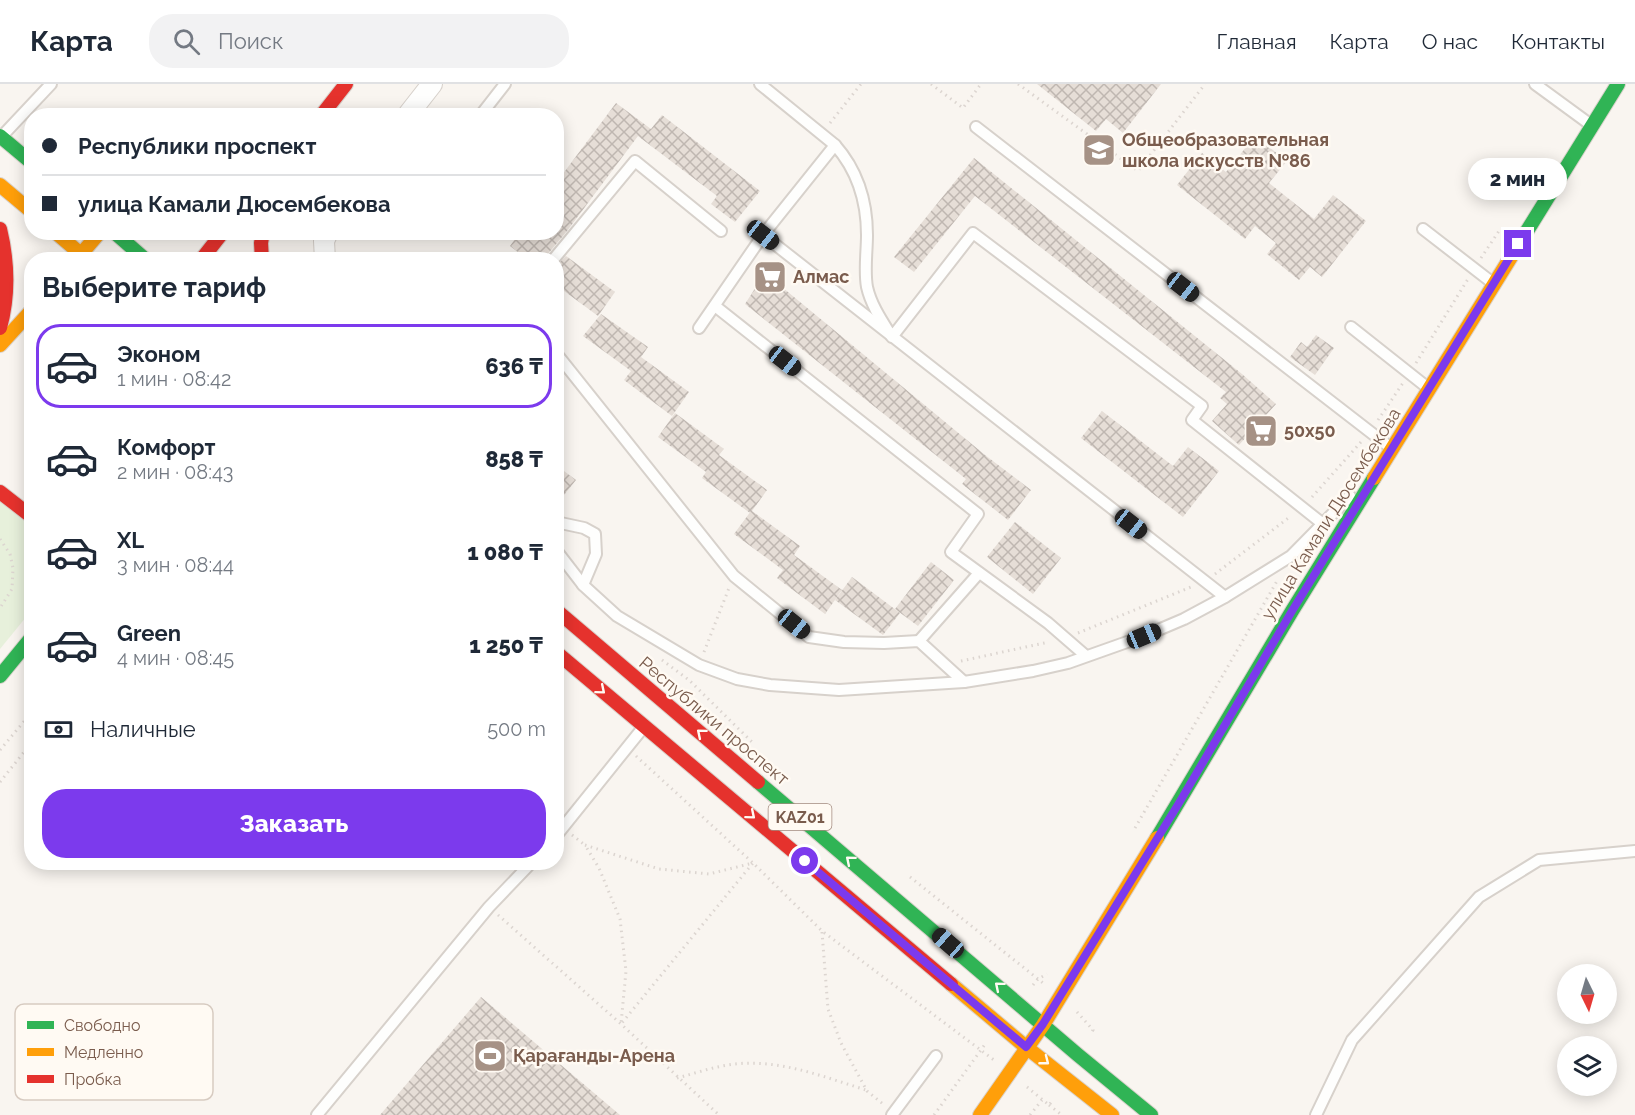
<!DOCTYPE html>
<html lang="ru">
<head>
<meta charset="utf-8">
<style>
	body { margin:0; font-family:Raleway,sans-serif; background:#f2f2f3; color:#1f2937; height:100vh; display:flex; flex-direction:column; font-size:22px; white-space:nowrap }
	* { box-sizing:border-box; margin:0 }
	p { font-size:20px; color:#747a83 }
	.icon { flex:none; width:33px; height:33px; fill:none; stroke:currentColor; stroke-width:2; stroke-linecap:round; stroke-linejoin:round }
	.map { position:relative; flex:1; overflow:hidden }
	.drawer { position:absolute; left:24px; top:168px; width:540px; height:618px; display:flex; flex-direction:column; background:#fff; border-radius:24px; box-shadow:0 3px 15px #0003 }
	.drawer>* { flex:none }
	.banner { position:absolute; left:24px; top:24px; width:540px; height:132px; border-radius:24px; box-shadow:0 3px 15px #0003; display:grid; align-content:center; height:132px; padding:0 18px; background:#fff }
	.needle { width:39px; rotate:175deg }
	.controls { position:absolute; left:1557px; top:880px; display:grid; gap:12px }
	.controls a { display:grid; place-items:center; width:60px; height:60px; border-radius:50%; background:#fff; box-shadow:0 3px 15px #0003; font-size:30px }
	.end { position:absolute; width:27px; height:27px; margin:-14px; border:8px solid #7c3aed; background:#fff; box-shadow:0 0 0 3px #fff }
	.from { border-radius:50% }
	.bubble { position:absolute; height:42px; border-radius:21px; background:#fff; box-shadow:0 3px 15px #0003; font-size:20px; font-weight:800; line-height:42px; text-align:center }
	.car { position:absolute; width:18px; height:36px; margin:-18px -9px; border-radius:8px; box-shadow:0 0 4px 2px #0007; background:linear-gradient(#222 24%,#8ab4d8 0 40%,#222 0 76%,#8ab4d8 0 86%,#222 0) }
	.banner b { display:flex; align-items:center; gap:21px; height:57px; font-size:22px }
	.banner b+b { border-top:2px solid #e0e1e3 }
	.banner i { width:15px; height:15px; background:#1f2937 }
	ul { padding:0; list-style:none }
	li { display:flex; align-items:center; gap:18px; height:84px; margin:0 12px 9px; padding:0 6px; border:3px solid transparent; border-radius:24px }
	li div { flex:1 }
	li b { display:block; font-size:22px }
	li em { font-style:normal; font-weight:800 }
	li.selected { border-color:#7c3aed }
	li>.icon { width:54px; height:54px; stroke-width:1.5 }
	h2 { padding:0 18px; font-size:27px; line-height:72px }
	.pay { display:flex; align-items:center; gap:15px; height:66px; padding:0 18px; font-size:22px }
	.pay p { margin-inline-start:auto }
	.cta { display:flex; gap:12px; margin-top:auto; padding:12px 18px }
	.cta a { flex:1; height:69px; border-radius:24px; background:#7c3aed; color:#fff; font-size:24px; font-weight:800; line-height:69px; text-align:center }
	header { display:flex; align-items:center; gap:36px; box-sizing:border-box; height:84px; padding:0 30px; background:#fff; border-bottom:2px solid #e0e1e3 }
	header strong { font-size:28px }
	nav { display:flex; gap:33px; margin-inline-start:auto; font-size:21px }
	.search { width:420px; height:54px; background:#f2f2f3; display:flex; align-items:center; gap:15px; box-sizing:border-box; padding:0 21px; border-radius:24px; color:#747a83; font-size:22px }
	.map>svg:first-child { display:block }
	.green { fill:#e7f0db }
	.building { fill:url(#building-cross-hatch) }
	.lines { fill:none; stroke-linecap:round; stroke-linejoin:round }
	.lane-casing { stroke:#d7d1cb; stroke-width:14 }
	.street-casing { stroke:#d7d1cb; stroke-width:22 }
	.fast-casing { stroke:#d9d2cb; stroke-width:16 }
	.slow-casing { stroke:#d9d2cb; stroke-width:16 }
	.jam-casing { stroke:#d9d2cb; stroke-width:16 }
	.path { stroke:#dcd5d0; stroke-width:3; stroke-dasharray:1.5 4.5; stroke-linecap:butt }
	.lane { stroke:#fefefd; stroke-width:10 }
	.street { stroke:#fefefd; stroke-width:20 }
	.fast { stroke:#30b455; stroke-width:14 }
	.slow { stroke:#ff9f0a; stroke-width:14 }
	.jam { stroke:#e5322d; stroke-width:14 }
	.oneway { stroke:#fffaf3 }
	.route { stroke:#7c3aed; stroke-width:8 }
	.labels { text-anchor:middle; stroke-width:5; stroke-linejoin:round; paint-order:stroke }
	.shield { fill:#fffaf3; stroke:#a28b7f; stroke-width:1.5 }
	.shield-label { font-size:16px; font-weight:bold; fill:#7a5c4d }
	.poi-label { font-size:18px; font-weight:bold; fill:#7a5c4d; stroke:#fffaf3; text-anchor:start }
	.street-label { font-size:18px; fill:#7a5c4d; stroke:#fffaf3 }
	.key { fill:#fffaf3; stroke:#d7cbc1; stroke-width:1.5 }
	.key-label { font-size:16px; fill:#7a5c4d }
</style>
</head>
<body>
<header>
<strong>Карта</strong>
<div class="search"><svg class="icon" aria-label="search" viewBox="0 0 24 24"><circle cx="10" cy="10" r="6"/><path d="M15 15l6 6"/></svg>Поиск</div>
<nav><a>Главная</a><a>Карта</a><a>О нас</a><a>Контакты</a></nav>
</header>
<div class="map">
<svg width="1635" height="1031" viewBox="0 0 1635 1031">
	<defs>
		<pattern id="building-cross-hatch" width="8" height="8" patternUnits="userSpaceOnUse" patternTransform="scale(1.5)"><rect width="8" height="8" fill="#e6ded7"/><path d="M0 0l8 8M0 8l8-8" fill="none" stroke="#bfb7b1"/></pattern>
	</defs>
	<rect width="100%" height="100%" fill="#f9f5f0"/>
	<!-- green -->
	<polygon class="green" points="0,415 32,442 31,527 0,565"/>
	<!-- building -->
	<g class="building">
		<polygon points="1037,0 1161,0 1123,49 1106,35 1096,47"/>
		<polygon points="616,19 651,45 662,31 760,107 735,138 711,120 717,112 638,52 567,147 547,171 546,176 528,176 510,162 520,148 556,148 556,99"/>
		<polygon points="1255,52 1287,77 1269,99 1314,135 1333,111 1366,137 1322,193 1310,183 1299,196 1267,170 1276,159 1255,142 1245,155 1177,101 1202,69 1226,88"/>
		<polygon points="974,74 1242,290 1276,320 1239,361 1212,337 1227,320 1220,314 1226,308 975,112 914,188 894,173"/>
		<polygon points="566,172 615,208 598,232 556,201 556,182"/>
		<polygon points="765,189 985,371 1031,406 1008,436 962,400 966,395 745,220"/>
		<polygon points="601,230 648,263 641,273 689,308 672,332 624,296 631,287 583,252"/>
		<polygon points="1316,251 1334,264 1315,291 1290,273 1301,258 1307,263"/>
		<polygon points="1102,327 1173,382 1188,363 1219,387 1183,433 1081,354"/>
		<polygon points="675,329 724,365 719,371 767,406 752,427 800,462 794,471 842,506 825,530 777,494 783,486 734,450 751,427 750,429 702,394 706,388 658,353"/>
		<polygon points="556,381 576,396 556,421"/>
		<polygon points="1015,438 1061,474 1033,510 987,473"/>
		<polygon points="931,478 954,496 918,542 895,525"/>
		<polygon points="852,493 900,529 883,551 835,516"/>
		<polygon points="481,913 620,1031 380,1031"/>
	</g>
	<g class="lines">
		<!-- lane casing -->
		<g class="lane-casing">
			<g id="lane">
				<polyline points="760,0 835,61 763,151"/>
				<polyline points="1535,0 1591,41"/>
				<polyline points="480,32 505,0"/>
				<polyline points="976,43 1391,364"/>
				<polyline points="3,51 51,0"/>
				<path d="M835,61c23,26 32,56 32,90 0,17 -3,35 0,52 4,18 15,34 25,50l81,-104 229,173 -10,14 131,104"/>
				<polyline points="1423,145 1494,200"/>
				<polyline points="553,176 635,77 721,147"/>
				<polyline points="715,222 978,430 951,468 1048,539 1086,572"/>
				<polyline points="1351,243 1428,304"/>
				<polyline points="699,244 763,151 1225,513"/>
				<polyline points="556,269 734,492 809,553 844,558 884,559 919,557 964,598"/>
				<polyline points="556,438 584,444 595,450 596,470 583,501 617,532 699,581 737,595 770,601 839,606 964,598 1033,587 1068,579 1144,552 1184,535 1225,513 1291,472 1350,412"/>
				<polyline points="556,466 583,501"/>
				<polyline points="919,557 979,489"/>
				<polyline points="556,752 642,645"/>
				<polyline points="317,1031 489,823 532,778"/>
				<polyline points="892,1031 936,972"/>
				<polyline points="1316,1031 1352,956 1479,813 1539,776 1635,767"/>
			</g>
		</g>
		<!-- street casing -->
		<g class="street-casing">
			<g id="street">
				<polyline points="407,32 432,0"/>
				<polyline points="325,176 324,157 328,148"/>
			</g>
		</g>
		<!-- fast casing -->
		<g class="fast-casing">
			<g id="fast">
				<polyline points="0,52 32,79"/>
				<polyline points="114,148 146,176"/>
				<polyline points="1514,168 1618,0"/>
				<polyline points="0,592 32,553"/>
				<polyline points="758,698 1078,971 1151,1031"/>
				<polyline points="1157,754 1292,527 1374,394"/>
			</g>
		</g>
		<!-- slow casing -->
		<g class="slow-casing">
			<g id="slow">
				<polyline points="0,101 32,128"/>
				<polyline points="55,148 88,176"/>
				<polyline points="76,176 100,148"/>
				<polyline points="0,261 32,226"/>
				<polyline points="1374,394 1514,168"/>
				<polyline points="951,900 1026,963 1112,1031"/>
				<polyline points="980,1031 1043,941 1157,754"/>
			</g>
		</g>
		<!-- jam casing -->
		<g class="jam-casing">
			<g id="jam">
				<polyline points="321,32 346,0"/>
				<path d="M0,145c8,33 9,66 0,99"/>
				<polyline points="201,176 223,148"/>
				<polyline points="262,176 261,159 263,148"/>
				<polyline points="0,408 32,433"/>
				<polyline points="556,526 758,698"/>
				<polyline points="556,568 951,900"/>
			</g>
		</g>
		<!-- path -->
		<g class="path">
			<polyline points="931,0 963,24 981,0"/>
			<polyline points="1018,0 1138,87 1205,0"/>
			<polyline points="830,39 861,0"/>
			<polyline points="1481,174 1499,147"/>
			<polyline points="1416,279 1468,195"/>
			<polyline points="1378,336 1403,299"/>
			<polyline points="1312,413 1361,358"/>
			<polyline points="0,455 10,470 13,484 12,505 0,524"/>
			<polyline points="1215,490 1291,432"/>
			<polyline points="1078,549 1191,503"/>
			<polyline points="704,568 729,504"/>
			<polyline points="662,576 689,596 752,658"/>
			<polyline points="961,577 1049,558"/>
			<polyline points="0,666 32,628"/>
			<polyline points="636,672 753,779 822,847 994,976"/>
			<polyline points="0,698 32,658"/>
			<polyline points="1135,744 1277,497"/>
			<polyline points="572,751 585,761"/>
			<polygon points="585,761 659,785 709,790 753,779 621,940 626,887 620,835 599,784"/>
			<polyline points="910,793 1043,899"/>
			<polyline points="498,831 621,940 719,1031"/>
			<polyline points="822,848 828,925 841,959 867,1007 883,1020"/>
			<polyline points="1033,901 1038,895 1047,890"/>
			<polyline points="1077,928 1093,946 1090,951"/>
			<path d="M677,994c19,-5 39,-12 58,-14 45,-5 89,13 131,26"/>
			<polyline points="1027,1003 1049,1021 1053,1016"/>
			<polyline points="1049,1021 1062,1031"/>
			<polyline points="934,1031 986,959"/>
			<polyline points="1030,1031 1042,1016"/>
		</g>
		<!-- lane -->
		<use href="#lane" class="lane"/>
		<!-- street -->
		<use href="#street" class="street"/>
		<!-- fast -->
		<use href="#fast" class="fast"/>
		<!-- slow -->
		<use href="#slow" class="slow"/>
		<!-- jam -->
		<use href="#jam" class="jam"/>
	</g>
	<!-- one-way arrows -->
	<defs><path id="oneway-chevron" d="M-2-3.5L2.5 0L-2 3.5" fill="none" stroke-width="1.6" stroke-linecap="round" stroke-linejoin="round" transform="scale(1.5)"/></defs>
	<g class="oneway">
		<use href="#oneway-chevron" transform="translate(601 606) rotate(40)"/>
		<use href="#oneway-chevron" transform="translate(701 649) rotate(-140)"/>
		<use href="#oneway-chevron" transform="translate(751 731) rotate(40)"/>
		<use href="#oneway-chevron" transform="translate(850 776) rotate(-140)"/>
		<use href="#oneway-chevron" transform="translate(999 902) rotate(-140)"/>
		<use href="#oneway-chevron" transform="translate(1045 977) rotate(38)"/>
	</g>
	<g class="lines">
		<!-- route -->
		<polyline class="route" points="805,777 1026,963 1043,940 1179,719 1292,527 1518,160"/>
	</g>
	<!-- icons -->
	<defs>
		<g id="school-square" transform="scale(1.725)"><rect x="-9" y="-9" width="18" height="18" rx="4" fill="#a69286" stroke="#fffaf3"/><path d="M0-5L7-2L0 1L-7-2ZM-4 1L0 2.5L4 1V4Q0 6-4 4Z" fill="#fff"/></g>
		<g id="supermarket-square" transform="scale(1.725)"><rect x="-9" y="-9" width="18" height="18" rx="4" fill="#a69286" stroke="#fffaf3"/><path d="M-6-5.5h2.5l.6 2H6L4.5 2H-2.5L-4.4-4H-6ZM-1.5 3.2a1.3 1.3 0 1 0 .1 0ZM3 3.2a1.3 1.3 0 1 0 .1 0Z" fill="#fff"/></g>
		<g id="stadium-square" transform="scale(1.725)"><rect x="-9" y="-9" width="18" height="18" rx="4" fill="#a69286" stroke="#fffaf3"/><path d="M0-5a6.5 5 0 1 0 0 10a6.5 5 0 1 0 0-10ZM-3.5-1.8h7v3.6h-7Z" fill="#fff"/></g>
	</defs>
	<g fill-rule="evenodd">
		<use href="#school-square" x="1099" y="66"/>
		<use href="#supermarket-square" x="770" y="193"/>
		<use href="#supermarket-square" x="1261" y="347"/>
		<use href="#stadium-square" x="490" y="972"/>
	</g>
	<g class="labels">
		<!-- shield labels -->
		<rect class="shield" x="768.5" y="720" width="63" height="26" rx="4.5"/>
		<g class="shield-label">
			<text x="800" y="739">KАZ01</text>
		</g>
		<!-- poi labels -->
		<g class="poi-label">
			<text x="1122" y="62">Общеобразовательная<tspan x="1122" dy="21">школа искусств №86</tspan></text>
			<text x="793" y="199">Алмас</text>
			<text x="1284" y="353">50х50</text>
			<text x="513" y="978">Қарағанды-Арена</text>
		</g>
		<!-- street labels -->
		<g class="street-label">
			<text transform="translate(1331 430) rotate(-58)" y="6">улица Камали Дюсембекова</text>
			<text transform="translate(714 637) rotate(40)" y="6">Республики проспект</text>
		</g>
	</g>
	<!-- legend -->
	<rect x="15" y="920" width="198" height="96" rx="9" class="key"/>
	<rect x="27" y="937" width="27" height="8" fill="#30b455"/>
	<rect x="27" y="964" width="27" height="8" fill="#ff9f0a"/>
	<rect x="27" y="991" width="27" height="8" fill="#e5322d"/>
	<g class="key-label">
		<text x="64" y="947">Свободно</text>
		<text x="64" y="974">Медленно</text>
		<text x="64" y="1001">Пробка</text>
	</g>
</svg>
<div class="controls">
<a><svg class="needle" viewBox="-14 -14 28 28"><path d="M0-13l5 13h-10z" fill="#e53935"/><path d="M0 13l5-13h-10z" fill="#747a83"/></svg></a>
<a><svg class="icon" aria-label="layers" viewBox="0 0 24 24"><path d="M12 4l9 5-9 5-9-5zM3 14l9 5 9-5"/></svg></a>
</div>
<i class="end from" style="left:805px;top:777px"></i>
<i class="end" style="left:1518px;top:160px"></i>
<div class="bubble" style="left:1468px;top:74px;width:99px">2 мин</div>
<i class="car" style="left:763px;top:151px;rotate:128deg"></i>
<i class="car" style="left:1183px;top:203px;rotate:128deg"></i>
<i class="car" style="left:785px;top:277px;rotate:128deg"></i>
<i class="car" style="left:1131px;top:440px;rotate:128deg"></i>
<i class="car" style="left:794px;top:540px;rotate:129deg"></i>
<i class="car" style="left:1144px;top:552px;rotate:67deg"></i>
<i class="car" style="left:948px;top:859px;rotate:311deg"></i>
<div class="banner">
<b><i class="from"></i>Республики проспект</b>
<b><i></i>улица Камали Дюсембекова</b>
</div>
<section class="drawer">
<h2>Выберите тариф</h2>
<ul>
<li class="selected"><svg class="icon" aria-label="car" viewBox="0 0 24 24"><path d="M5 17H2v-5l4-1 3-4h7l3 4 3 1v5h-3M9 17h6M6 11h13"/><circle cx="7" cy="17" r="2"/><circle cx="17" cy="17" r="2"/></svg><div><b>Эконом</b><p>1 мин · 08:42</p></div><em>636 ₸</em></li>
<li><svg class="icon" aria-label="car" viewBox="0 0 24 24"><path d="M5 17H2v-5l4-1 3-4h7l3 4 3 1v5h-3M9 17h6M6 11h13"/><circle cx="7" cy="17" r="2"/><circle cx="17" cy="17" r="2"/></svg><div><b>Комфорт</b><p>2 мин · 08:43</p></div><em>858 ₸</em></li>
<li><svg class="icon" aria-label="car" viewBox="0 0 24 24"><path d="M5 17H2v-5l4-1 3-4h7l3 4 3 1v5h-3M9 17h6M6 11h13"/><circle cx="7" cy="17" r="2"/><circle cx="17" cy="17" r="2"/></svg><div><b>XL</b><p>3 мин · 08:44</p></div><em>1 080 ₸</em></li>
<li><svg class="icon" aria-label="car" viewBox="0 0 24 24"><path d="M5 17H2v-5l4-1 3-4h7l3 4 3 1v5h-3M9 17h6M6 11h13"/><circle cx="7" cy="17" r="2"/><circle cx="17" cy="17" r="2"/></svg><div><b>Green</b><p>4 мин · 08:45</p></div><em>1 250 ₸</em></li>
</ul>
<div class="pay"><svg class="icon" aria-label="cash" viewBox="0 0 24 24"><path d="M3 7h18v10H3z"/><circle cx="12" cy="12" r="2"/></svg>Наличные<p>500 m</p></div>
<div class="cta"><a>Заказать</a></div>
</section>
</div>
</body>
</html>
